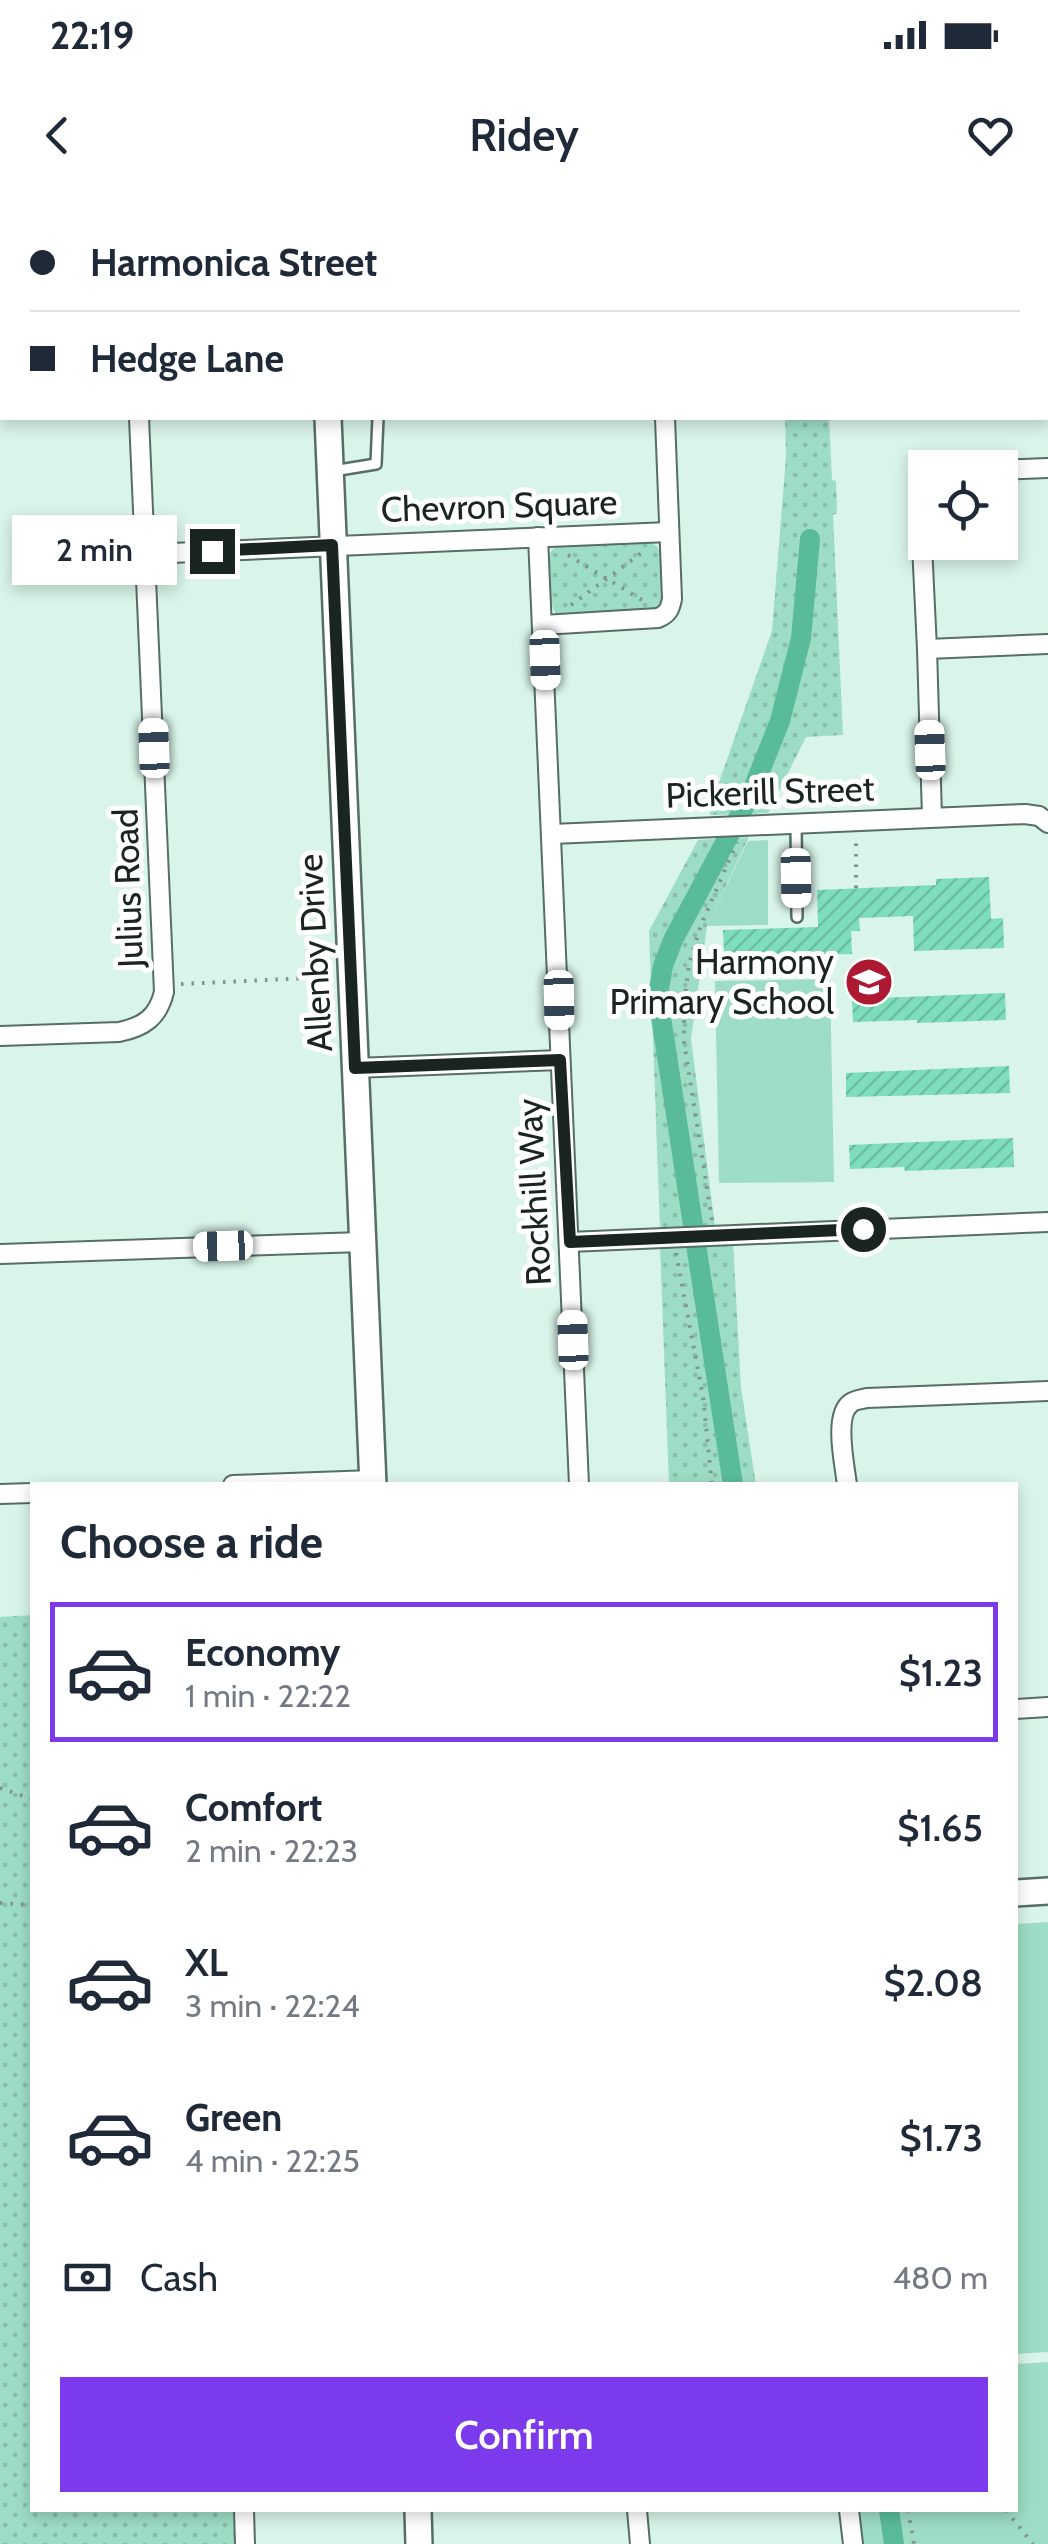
<!DOCTYPE html>
<html lang="en">
<head>
<meta charset="utf-8">
<style>
	body { margin:0; font-family:Cabin,sans-serif; background:#f2f2f3; color:#1f2937; height:100vh; display:flex; flex-direction:column; font-size:38px; white-space:nowrap }
	* { box-sizing:border-box; margin:0 }
	p { font-size:32px; color:#747a83 }
	.icon { flex:none; width:55px; height:55px; fill:none; stroke:currentColor; stroke-width:2; stroke-linecap:round; stroke-linejoin:round }
	.map { position:relative; flex:1; overflow:hidden }
	.details { position:absolute; left:30px; top:1282px; width:988px; height:1030px; display:flex; flex-direction:column; background:#fff; border-radius:0px; box-shadow:0 5px 15px #0003 }
	.details>* { flex:none }
	.hud { position:absolute; left:0px; top:0px; width:1050px; height:220px; box-shadow:0 5px 15px #0003; display:grid; align-content:center; height:220px; padding:0 30px; background:#fff }
	.tools { position:absolute; left:908px; top:250px; display:grid; gap:20px }
	.tools a { display:grid; place-items:center; width:110px; height:110px; border-radius:0px; background:#fff; box-shadow:0 5px 15px #0003; font-size:50px }
	.end { position:absolute; width:45px; height:45px; margin:-22px; border:12px solid #1a2420; background:#fff; box-shadow:0 0 0 5px #fff }
	.from { border-radius:50% }
	.bubble { position:absolute; height:70px; border-radius:0px; background:#fff; box-shadow:0 5px 15px #0003; font-size:32px; font-weight:600; line-height:70px; text-align:center }
	.car { position:absolute; width:30px; height:60px; margin:-30px -15px; border-radius:12px; box-shadow:0 0 8px 2px #0007; background:linear-gradient(#fff 24%,#345 0 40%,#fff 0 76%,#345 0 86%,#fff 0) }
	.hud b { display:flex; align-items:center; gap:35px; height:95px; font-size:38px }
	.hud b+b { border-top:2px solid #e0e1e3 }
	.hud i { width:25px; height:25px; background:#1f2937 }
	ul { padding:0; list-style:none }
	li { display:flex; align-items:center; gap:30px; height:140px; margin:0 20px 15px; padding:0 10px; border:5px solid transparent; border-radius:0px }
	li div { flex:1 }
	li b { display:block; font-size:38px }
	li em { font-style:normal; font-weight:600 }
	li.active { border-color:#7c3aed }
	li>.icon { width:90px; height:90px; stroke-width:1.5 }
	h2 { padding:0 30px; font-size:45px; line-height:120px }
	.pay { display:flex; align-items:center; gap:25px; height:110px; padding:0 30px; font-size:38px }
	.pay p { margin-inline-start:auto }
	.cta { display:flex; gap:20px; margin-top:auto; padding:20px 30px }
	.cta a { flex:1; height:115px; border-radius:0px; background:#7c3aed; color:#fff; font-size:40px; font-weight:600; line-height:115px; text-align:center }
	.status { display:flex; justify-content:space-between; align-items:center; height:70px; padding:0 50px; background:#fff; direction:ltr }
	.status svg { height:28px; fill:currentColor }
	header { display:flex; justify-content:space-between; align-items:center; height:130px; padding:0 30px; background:#fff; font-size:45px; font-weight:600 }
	.map>svg:first-child { display:block }
	.grass { fill:url(#grass-dots) }
	.park { fill:#9eddc5 }
	.lines { fill:none; stroke-linecap:round; stroke-linejoin:round }
	.canal { stroke:#5abb9a; stroke-width:20 }
	.building { fill:url(#building-hatch) }
	.lane-casing { stroke:#566e65; stroke-width:14 }
	.street-casing { stroke:#566e65; stroke-width:22 }
	.secondary-casing { stroke:#566e65; stroke-width:30 }
	.path { stroke:#80938c; stroke-width:4; stroke-dasharray:2.5 8; stroke-linecap:butt }
	.lane { stroke:#fff; stroke-width:9 }
	.street { stroke:#fff; stroke-width:18 }
	.secondary { stroke:#fff; stroke-width:25 }
	.route { stroke:#1a2420; stroke-width:12 }
	.labels { text-anchor:middle; stroke-width:10; stroke-linejoin:round; paint-order:stroke }
	.street-label { font-size:35px; fill:#1a2420; stroke:#fff }
	.poi-label { font-size:35px; fill:#1a2420; stroke:#fff; text-anchor:end }
</style>
</head>
<body>
<div class="status"><b>22:19</b><svg viewBox="0 0 49 12"><path d="M0 12V9h3v3zM5 12V6h3v6zM10 12V3h3v9zM15 12V0h3v12zM26 1h20v11H26zM47 4h2v5h-2z"/></svg></div>
<header><svg class="icon" aria-label="back" viewBox="0 0 24 24"><path d="M15 5l-7 7 7 7"/></svg>Ridey<svg class="icon" aria-label="heart" viewBox="0 0 24 24"><path d="M12 20l-8-8c-3-5 5-10 8-4 3-6 11-1 8 4z"/></svg></header>
<div class="map">
<svg width="1048" height="2344" viewBox="0 0 1048 2344">
	<defs>
		<pattern id="grass-dots" width="8" height="8" patternUnits="userSpaceOnUse" patternTransform="scale(2.5)"><rect width="8" height="8" fill="#9eddc5"/><path d="M2 2h.1M6 6h.1" fill="none" stroke="#88bea9" stroke-width="1.8" stroke-linecap="round"/></pattern>
		<pattern id="building-hatch" width="6" height="6" patternUnits="userSpaceOnUse" patternTransform="scale(2.5)"><rect width="6" height="6" fill="#7edebc"/><path d="M-1 1l2-2M0 6l6-6M5 7l2-2" fill="none" stroke="#6cbea1"/></pattern>
	</defs>
	<rect width="100%" height="100%" fill="#d9f4e9"/>
	<!-- grass -->
	<g class="grass">
		<polygon points="785,218 829,218 832,280 836,281 837,313 833,315 843,535 806,537 768,613 710,615 710,608 772,431 786,257"/>
		<path d="M647,341l10,5 5,10 2,42 -4,9 -8,7 -84,3 -12,-3c-7,-11 -13,-48 -7,-59 3,-7 8,-8 14,-11z"/>
		<polygon points="749,637 707,726 691,839 715,1027 660,1029 649,731 698,640"/>
		<polygon points="733,1042 741,1188 756,1285 669,1285 660,1046"/>
		<polygon points="32,1415 32,2310 244,2310 245,2344 0,2344 0,1417"/>
	</g>
	<!-- park -->
	<g class="park">
		<rect x="340" y="0" width="475" height="2"/>
		<polygon points="768,640 768,725 707,726 748,641"/>
		<polygon points="830,779 834,982 719,983 715,781"/>
		<polygon points="1048,1722 1048,2152 1015,2154 1015,1724"/>
		<polygon points="1048,2162 1048,2344 858,2344 854,2310 1015,2310 1015,2164"/>
	</g>
	<g class="lines">
		<!-- canal -->
		<g class="canal">
			<polyline points="733,1285 661,817 659,789 663,766 673,740 750,596 780,521 801,438 810,339"/>
			<polyline points="889,2310 894,2344"/>
		</g>
	</g>
	<!-- building -->
	<g class="building">
		<polygon points="989,677 991,719 1003,718 1004,748 914,751 913,716 859,718 860,731 851,731 852,754 755,757 755,754 724,755 723,730 818,727 817,690 936,685 936,679"/>
		<polygon points="1005,793 1006,820 917,823 917,820 853,822 852,799"/>
		<polygon points="1009,866 1010,893 846,897 846,873"/>
		<polygon points="1013,938 1014,967 905,971 904,967 850,969 849,945"/>
	</g>
	<g class="lines">
		<!-- lane casing -->
		<g class="lane-casing">
			<g id="lane">
				<polyline points="333,271 376,264 378,218"/>
				<polyline points="796,623 797,717"/>
			</g>
		</g>
		<!-- street casing -->
		<g class="street-casing">
			<g id="street">
				<polyline points="115,0 118,2"/>
				<polyline points="0,181 2,181"/>
				<polyline points="1000,270 1048,268"/>
				<polyline points="925,287 920,303 927,449 932,617"/>
				<polyline points="538,337 579,1285"/>
				<polyline points="147,354 669,332"/>
				<path d="M543,425l115,-7c10,-4 12,-9 14,-19l-7,-181"/>
				<polyline points="927,449 1048,444"/>
				<polyline points="552,634 1025,614 1039,616 1048,623"/>
				<path d="M0,836l119,-4c25,-5 39,-15 45,-40l-25,-574"/>
				<polyline points="355,868 560,860"/>
				<polyline points="569,1042 1048,1022"/>
				<polyline points="0,1054 362,1042"/>
				<polyline points="233,1285 373,1280"/>
				<path d="M847,1285c-2,-19 -14,-70 4,-82 3,-3 12,-4 16,-5l181,-7"/>
				<polyline points="0,1294 32,1293"/>
				<polyline points="1015,1509 1048,1507"/>
				<polyline points="244,2310 245,2344"/>
				<polyline points="637,2310 640,2344"/>
				<polyline points="849,2310 853,2344"/>
			</g>
		</g>
		<!-- secondary casing -->
		<g class="secondary-casing">
			<g id="secondary">
				<polyline points="319,0 320,2"/>
				<polyline points="328,218 373,1285"/>
				<polyline points="1015,1693 1048,1691"/>
				<polyline points="418,2310 419,2344"/>
			</g>
		</g>
		<!-- path -->
		<g class="path">
			<polyline points="568,355 645,402"/>
			<polyline points="571,405 644,351"/>
			<polyline points="856,688 856,640"/>
			<polyline points="181,784 331,777"/>
			<polyline points="712,1020 684,842 684,804 689,764 701,725 737,642"/>
			<polyline points="676,1053 703,1197 712,1285"/>
			<polyline points="0,1588 32,1599"/>
			<polyline points="0,1703 32,1705"/>
			<polyline points="908,2310 914,2344"/>
			<polyline points="1006,2310 1033,2344"/>
		</g>
		<!-- lane -->
		<use href="#lane" class="lane"/>
		<!-- street -->
		<use href="#street" class="street"/>
		<!-- secondary -->
		<use href="#secondary" class="secondary"/>
	</g>
	<g class="lines">
		<!-- route -->
		<polyline class="route" points="212,351 332,345 355,868 560,860 570,1042 863,1029"/>
	</g>
	<!-- icons -->
	<defs>
		<g id="school-disc" transform="scale(2.5)"><circle r="9.5" fill="#ad1833" stroke="#fff"/><path d="M0-5L7-2L0 1L-7-2ZM-4 1L0 2.5L4 1V4Q0 6-4 4Z" fill="#fff"/></g>
	</defs>
	<g fill-rule="evenodd">
		<use href="#school-disc" x="869" y="782"/>
	</g>
	<g class="labels">
		<!-- street labels -->
		<g class="street-label">
			<text transform="translate(499 306) rotate(-2)" y="12">Chevron Square</text>
			<text transform="translate(770 592) rotate(-2)" y="12">Pickerill Street</text>
			<text transform="translate(128 688) rotate(-92)" y="12">Julius Road</text>
			<text transform="translate(315 753) rotate(-93)" y="12">Allenby Drive</text>
			<text transform="translate(534 992) rotate(-93)" y="12">Rockhill Way</text>
		</g>
		<!-- poi labels -->
		<g class="poi-label">
			<text x="834" y="774">Harmony<tspan x="834" dy="40">Primary School</tspan></text>
		</g>
	</g>
</svg>
<div class="tools">
<a><svg class="icon" aria-label="locate" viewBox="0 0 24 24"><circle cx="12" cy="12" r="6"/><path d="M12 2v4M12 18v4M2 12h4M18 12h4"/></svg></a>
</div>
<i class="end from" style="left:863px;top:1029px"></i>
<i class="end" style="left:212px;top:351px"></i>
<div class="bubble" style="left:12px;top:315px;width:165px">2 min</div>
<i class="car" style="left:545px;top:460px;rotate:178deg"></i>
<i class="car" style="left:154px;top:548px;rotate:358deg"></i>
<i class="car" style="left:930px;top:550px;rotate:358deg"></i>
<i class="car" style="left:796px;top:678px;rotate:179deg"></i>
<i class="car" style="left:559px;top:800px;rotate:179deg"></i>
<i class="car" style="left:223px;top:1046px;rotate:268deg"></i>
<i class="car" style="left:573px;top:1140px;rotate:358deg"></i>
<div class="hud">
<b><i class="from"></i>Harmonica Street</b>
<b><i></i>Hedge Lane</b>
</div>
<section class="details">
<h2>Choose a ride</h2>
<ul>
<li class="active"><svg class="icon" aria-label="car" viewBox="0 0 24 24"><path d="M5 17H2v-5l4-1 3-4h7l3 4 3 1v5h-3M9 17h6M6 11h13"/><circle cx="7" cy="17" r="2"/><circle cx="17" cy="17" r="2"/></svg><div><b>Economy</b><p>1 min · 22:22</p></div><em>$1.23</em></li>
<li><svg class="icon" aria-label="car" viewBox="0 0 24 24"><path d="M5 17H2v-5l4-1 3-4h7l3 4 3 1v5h-3M9 17h6M6 11h13"/><circle cx="7" cy="17" r="2"/><circle cx="17" cy="17" r="2"/></svg><div><b>Comfort</b><p>2 min · 22:23</p></div><em>$1.65</em></li>
<li><svg class="icon" aria-label="car" viewBox="0 0 24 24"><path d="M5 17H2v-5l4-1 3-4h7l3 4 3 1v5h-3M9 17h6M6 11h13"/><circle cx="7" cy="17" r="2"/><circle cx="17" cy="17" r="2"/></svg><div><b>XL</b><p>3 min · 22:24</p></div><em>$2.08</em></li>
<li><svg class="icon" aria-label="car" viewBox="0 0 24 24"><path d="M5 17H2v-5l4-1 3-4h7l3 4 3 1v5h-3M9 17h6M6 11h13"/><circle cx="7" cy="17" r="2"/><circle cx="17" cy="17" r="2"/></svg><div><b>Green</b><p>4 min · 22:25</p></div><em>$1.73</em></li>
</ul>
<div class="pay"><svg class="icon" aria-label="cash" viewBox="0 0 24 24"><path d="M3 7h18v10H3z"/><circle cx="12" cy="12" r="2"/></svg>Cash<p>480 m</p></div>
<div class="cta"><a>Confirm</a></div>
</section>
</div>
</body>
</html>
